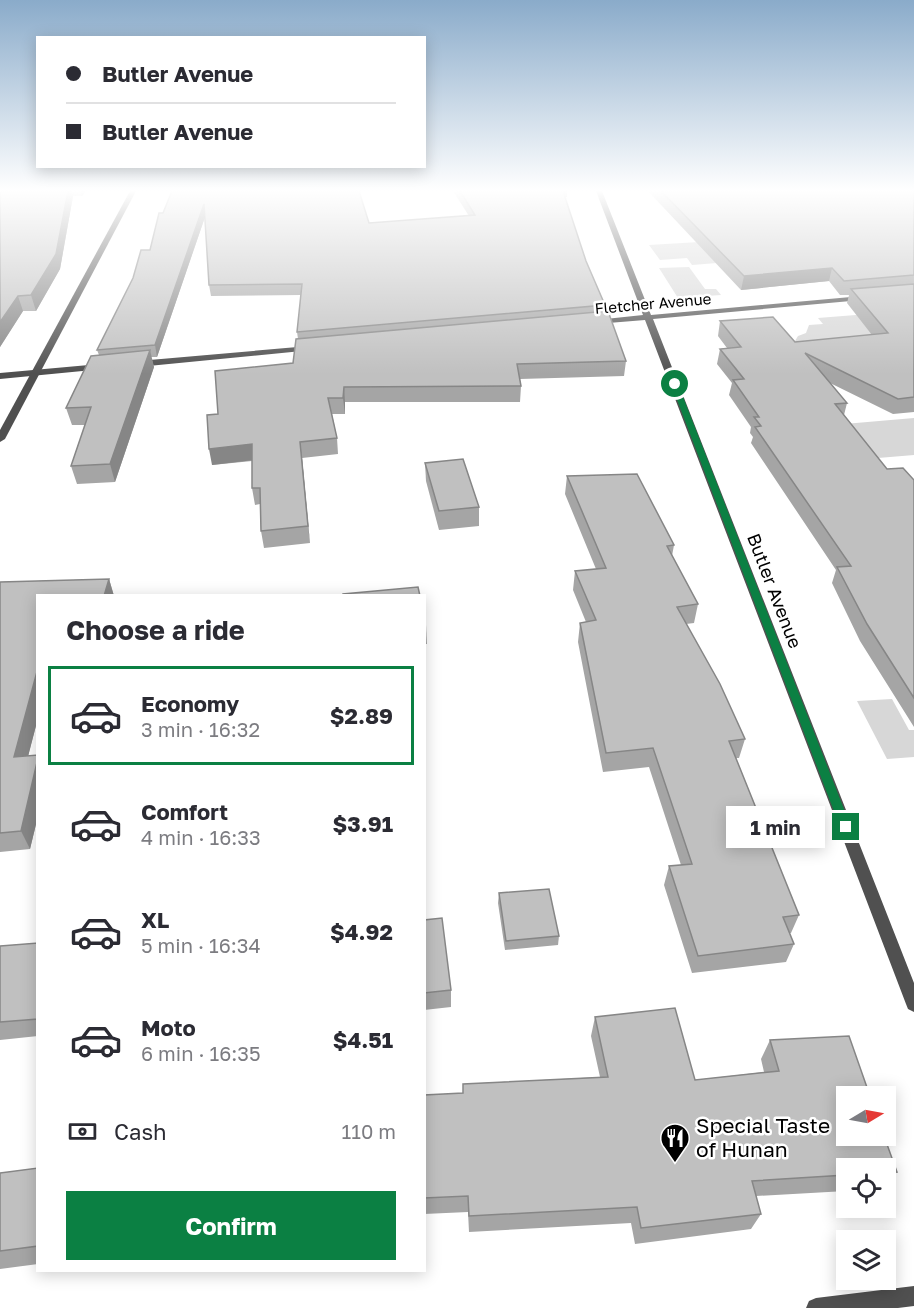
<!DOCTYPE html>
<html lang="en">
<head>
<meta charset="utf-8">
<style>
	body { margin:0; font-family:"Golos Text",sans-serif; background:#f7f7f7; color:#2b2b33; height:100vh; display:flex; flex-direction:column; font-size:22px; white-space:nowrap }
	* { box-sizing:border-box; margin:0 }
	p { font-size:20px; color:#7c7c81 }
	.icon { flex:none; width:33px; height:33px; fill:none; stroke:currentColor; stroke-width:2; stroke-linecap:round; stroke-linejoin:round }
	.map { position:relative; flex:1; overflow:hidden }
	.details { position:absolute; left:36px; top:594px; width:390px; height:678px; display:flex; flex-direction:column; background:#fff; border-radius:0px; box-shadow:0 3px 15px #0003 }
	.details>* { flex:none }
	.banner { position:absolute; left:36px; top:36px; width:390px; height:132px; border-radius:0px; box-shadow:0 3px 15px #0003; display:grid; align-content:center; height:132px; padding:0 30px; background:#fff }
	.needle { width:39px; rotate:80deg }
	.buttons { position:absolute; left:836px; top:1086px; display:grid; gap:12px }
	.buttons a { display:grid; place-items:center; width:60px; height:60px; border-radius:0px; background:#fff; box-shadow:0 3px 15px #0003; font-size:30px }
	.end { position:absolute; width:27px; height:27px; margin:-14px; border:8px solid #0b8043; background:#fff; box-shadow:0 0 0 3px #fff }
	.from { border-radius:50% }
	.bubble { position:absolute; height:42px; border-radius:0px; background:#fff; box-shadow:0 3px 15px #0003; font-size:20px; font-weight:700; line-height:42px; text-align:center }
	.banner b { display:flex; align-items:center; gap:21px; height:57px; font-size:22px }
	.banner b+b { border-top:2px solid #e1e1e2 }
	.banner i { width:15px; height:15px; background:#2b2b33 }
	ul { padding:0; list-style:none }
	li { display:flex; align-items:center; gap:18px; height:99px; margin:0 12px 9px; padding:0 18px; border:3px solid transparent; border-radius:0px }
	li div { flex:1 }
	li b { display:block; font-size:22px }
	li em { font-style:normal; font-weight:700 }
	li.on { border-color:#0b8043 }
	li>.icon { width:54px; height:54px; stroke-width:1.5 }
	h2 { padding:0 30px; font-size:27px; line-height:72px }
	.pay { display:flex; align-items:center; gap:15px; height:66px; padding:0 30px; font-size:22px }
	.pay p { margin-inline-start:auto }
	.button { display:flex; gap:12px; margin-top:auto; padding:12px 30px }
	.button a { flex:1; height:69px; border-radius:0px; background:#0b8043; color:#fff; font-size:24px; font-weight:700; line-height:69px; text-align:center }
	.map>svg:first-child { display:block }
	.green { fill:#d7d7d7 }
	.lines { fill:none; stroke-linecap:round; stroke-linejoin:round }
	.minor { fill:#505050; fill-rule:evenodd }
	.tertiary { fill:#505050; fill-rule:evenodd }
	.wall { fill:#a5a5a5 }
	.shaded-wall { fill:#868686 }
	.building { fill:#c0c0c0; stroke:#868686; stroke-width:1.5 }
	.route { fill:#0b8043 }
	.labels { text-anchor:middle; stroke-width:5; stroke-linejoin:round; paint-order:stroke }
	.far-street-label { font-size:15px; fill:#000; stroke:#fff }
	.street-label { font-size:18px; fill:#000; stroke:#fff }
	.near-poi-label { font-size:21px; fill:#000; stroke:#fff; text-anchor:start }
</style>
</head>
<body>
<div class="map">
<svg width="914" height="1308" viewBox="0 0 914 1308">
	<rect width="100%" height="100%" fill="#fff"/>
	<!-- green -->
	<g class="green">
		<polygon points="699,242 791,257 692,265 687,258 660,260 649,245"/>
		<polygon points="689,267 705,289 716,289 721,295 678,298 659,268"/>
		<polygon points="868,314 898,344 803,351 795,341 798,336 806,333 809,325 823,324 818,318"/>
		<polygon points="914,418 914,455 878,458 821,426"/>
		<polygon points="892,699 909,730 914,730 914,757 887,759 857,701"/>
	</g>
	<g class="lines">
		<!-- minor -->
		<g class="minor">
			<polygon points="596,191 602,191 651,315 862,296 866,298 862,300 653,319 914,983 914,1012 908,1009 906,1004 645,320 596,324 592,322 596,320 643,315"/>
			<polygon points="309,346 312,346 312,350 138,367 134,364 138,361"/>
			<polygon points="100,364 104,367 103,369 0,379 0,373"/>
		</g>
		<!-- tertiary -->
		<g class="tertiary">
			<polygon points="130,191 136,191 5,439 0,442 0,430"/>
			<polygon points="914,1286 914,1306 898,1308 806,1308 809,1301 816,1298"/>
		</g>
	</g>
	<!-- wall -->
	<g class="wall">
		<polygon points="0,191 86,191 82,196 73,196 60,269 36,311 23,311 0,347"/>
		<polygon points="453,191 567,191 567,197 565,197 586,261 605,305 604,312 626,361 624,376 520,379 521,386 520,402 345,402 345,414 332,414 337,438 338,454 302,458 310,543 264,548 261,531 260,504 255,505 252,488 252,461 212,465 218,414 293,363 298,339 297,332 301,295 211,296 209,285 205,217 157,357 151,357 154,367 115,482 77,484 71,466 85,425 72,425 66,408 99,355 97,350 150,250 159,213 369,223 469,216"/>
		<polygon points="648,191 914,191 914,412 893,414 830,383 847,403 844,415 887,469 914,480 914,727 860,641 832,583 836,570 751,443 753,437 750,433 751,427 729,395 732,383 717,364 720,349 727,348 718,336 720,321 795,342 872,335 847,303 849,295 840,295 829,281 741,290"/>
		<polygon points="425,463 479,507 479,526 439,530 426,481"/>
		<polygon points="567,476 674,545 672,556 698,604 694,623 686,624 745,739 739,758 736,758 799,915 791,933 789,933 794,944 786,962 692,973 664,885 669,866 681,865 649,767 603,772 578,642 580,623 586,622 573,590 575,571 596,569 565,494"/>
		<polygon points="109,579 114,596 38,596 38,718 28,756 38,755 38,816 30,849 0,852 0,582"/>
		<polygon points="424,617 426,625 427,644 424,644"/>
		<polygon points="499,893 559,936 558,945 505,950 498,903"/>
		<polygon points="424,920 451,990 451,1007 424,1010"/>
		<polygon points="38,943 38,1036 0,1040 0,946"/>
		<polygon points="595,1017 695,1080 764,1072 761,1059 770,1040 897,1172 885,1186 885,1168 846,1168 846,1191 756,1196 761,1214 751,1229 635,1244 631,1223 469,1232 468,1212 424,1214 424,1095 463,1093 463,1084 600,1077 591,1036"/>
		<polygon points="38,1168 38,1264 0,1269 0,1173"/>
	</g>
	<!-- shaded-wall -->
	<g class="shaded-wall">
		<polygon points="68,191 71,191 73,196 60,269 36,311 31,295"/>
		<polygon points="81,191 86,191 82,196"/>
		<polygon points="561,191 567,191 567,197 561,198"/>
		<polygon points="204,204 206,214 157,357 155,345"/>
		<polygon points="832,268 829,281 741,290 744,276"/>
		<polygon points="18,296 23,311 0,347 0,322"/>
		<polygon points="150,350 154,367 115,482 110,464"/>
		<polygon points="344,387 345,402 345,414 343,398"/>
		<polygon points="300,442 302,458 310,543 308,526"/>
		<polygon points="252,444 254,460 212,465 209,449"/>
		<polygon points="109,579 114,596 104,596"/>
		<polygon points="38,668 38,718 23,776 14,757"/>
		<polygon points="38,758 38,816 30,849 21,831"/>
	</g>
	<!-- building -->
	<g class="building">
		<polygon points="0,191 68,191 56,254 31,295 18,296 0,322"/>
		<polygon points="172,191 359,191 369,223 475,215 460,191 563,191 586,261 605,305 297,332 302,284 209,285 204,204 155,345 97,350 133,278 141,250 150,250 159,213 163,213"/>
		<polygon points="661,191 914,191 914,275 844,281 832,268 744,276"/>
		<polygon points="914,284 914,397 898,399 805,353 847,403 835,404 887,469 903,468 914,480 914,698 867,624 837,567 851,566 755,427 761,426 754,417 759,417 733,380 744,379 720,349 741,347 720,321 773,317 795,342 888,333 851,289"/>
		<polygon points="608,311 626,361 517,364 521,386 344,387 343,398 328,398 337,438 300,442 308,526 261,531 260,488 252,488 252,444 209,449 207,415 218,414 215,371 293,363 296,339"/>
		<polygon points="150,350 110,464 71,466 91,407 66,408 91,356"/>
		<polygon points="463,459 479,507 439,511 425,463"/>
		<polygon points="637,474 674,545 667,546 698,604 677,607 720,684 745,739 729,741 799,915 783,917 794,944 698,956 669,866 692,864 653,748 606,753 580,623 596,620 575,571 606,568 567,476"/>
		<polygon points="109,579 104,596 38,596 38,668 14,757 38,755 38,758 21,831 0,833 0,582"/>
		<polygon points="418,587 420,596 343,596 343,594"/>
		<polygon points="549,889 559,936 506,941 499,893"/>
		<polygon points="442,918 451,990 424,993 424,920"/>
		<polygon points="38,943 38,1019 0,1022 0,946"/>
		<polygon points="675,1008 695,1080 779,1071 770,1040 849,1036 870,1096 846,1096 846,1136 884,1136 897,1172 885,1173 885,1168 846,1168 846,1175 752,1181 761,1214 641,1228 637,1207 469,1216 468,1196 424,1198 424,1095 463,1093 463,1084 608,1077 595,1017"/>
		<polygon points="38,1168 38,1246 0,1251 0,1173"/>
	</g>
	<!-- sky -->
	<linearGradient id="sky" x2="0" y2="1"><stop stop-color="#8aabca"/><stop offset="0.51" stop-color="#fff"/><stop offset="1" stop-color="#fff" stop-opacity="0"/></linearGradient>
	<rect width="914" height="374" fill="url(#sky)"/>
	<!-- route -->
	<polygon class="route" points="675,382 678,384 851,827 850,830 846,832 840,827 671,384"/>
	<!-- icons -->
	<defs>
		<g id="restaurant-pin" transform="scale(1.5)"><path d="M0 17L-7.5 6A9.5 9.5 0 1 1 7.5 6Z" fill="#000" stroke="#fff"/><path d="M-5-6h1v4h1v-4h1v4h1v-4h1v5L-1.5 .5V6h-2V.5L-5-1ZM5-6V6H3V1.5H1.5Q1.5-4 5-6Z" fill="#fff"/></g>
	</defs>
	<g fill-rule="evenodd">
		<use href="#restaurant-pin" x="675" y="1138"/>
	</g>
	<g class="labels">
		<!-- far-street labels -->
		<g class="far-street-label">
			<text transform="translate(653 304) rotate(-5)" y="5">Fletcher Avenue</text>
		</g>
		<!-- street labels -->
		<g class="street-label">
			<text transform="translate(774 591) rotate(69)" y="6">Butler Avenue</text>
		</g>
		<!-- near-poi labels -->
		<g class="near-poi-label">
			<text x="696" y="1133">Special Taste<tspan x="696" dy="24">of Hunan</tspan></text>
		</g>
	</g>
</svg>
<div class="buttons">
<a><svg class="needle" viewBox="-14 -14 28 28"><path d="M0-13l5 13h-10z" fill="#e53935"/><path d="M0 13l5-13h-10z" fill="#7c7c81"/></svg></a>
<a><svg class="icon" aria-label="locate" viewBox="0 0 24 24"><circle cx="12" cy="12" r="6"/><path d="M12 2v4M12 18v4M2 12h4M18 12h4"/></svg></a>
<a><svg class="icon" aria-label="layers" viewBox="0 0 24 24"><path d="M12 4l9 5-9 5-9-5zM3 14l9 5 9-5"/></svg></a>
</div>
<i class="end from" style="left:675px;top:384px"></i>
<i class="end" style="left:846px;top:827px"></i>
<div class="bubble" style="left:726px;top:806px;width:99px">1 min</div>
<div class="banner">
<b><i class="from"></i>Butler Avenue</b>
<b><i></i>Butler Avenue</b>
</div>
<section class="details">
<h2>Choose a ride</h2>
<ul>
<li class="on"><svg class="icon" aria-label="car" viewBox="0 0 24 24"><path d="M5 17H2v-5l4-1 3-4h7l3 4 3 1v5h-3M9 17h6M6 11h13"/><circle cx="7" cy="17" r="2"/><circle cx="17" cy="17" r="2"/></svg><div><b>Economy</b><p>3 min · 16:32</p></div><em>$2.89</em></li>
<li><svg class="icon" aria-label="car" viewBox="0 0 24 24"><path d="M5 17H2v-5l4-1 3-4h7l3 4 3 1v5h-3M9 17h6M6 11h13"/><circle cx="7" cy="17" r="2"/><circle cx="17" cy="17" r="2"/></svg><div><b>Comfort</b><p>4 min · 16:33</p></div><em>$3.91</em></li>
<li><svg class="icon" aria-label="car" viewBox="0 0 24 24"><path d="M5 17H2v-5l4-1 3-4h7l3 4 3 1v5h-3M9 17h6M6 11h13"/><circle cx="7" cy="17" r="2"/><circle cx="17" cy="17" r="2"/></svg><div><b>XL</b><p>5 min · 16:34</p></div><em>$4.92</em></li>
<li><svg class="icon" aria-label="car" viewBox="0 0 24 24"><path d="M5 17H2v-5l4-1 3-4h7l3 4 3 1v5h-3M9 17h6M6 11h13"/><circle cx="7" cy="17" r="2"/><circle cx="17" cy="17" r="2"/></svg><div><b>Moto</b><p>6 min · 16:35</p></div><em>$4.51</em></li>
</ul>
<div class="pay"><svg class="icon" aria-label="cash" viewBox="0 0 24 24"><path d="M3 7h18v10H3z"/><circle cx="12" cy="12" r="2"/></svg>Cash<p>110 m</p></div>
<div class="button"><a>Confirm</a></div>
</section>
</div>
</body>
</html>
